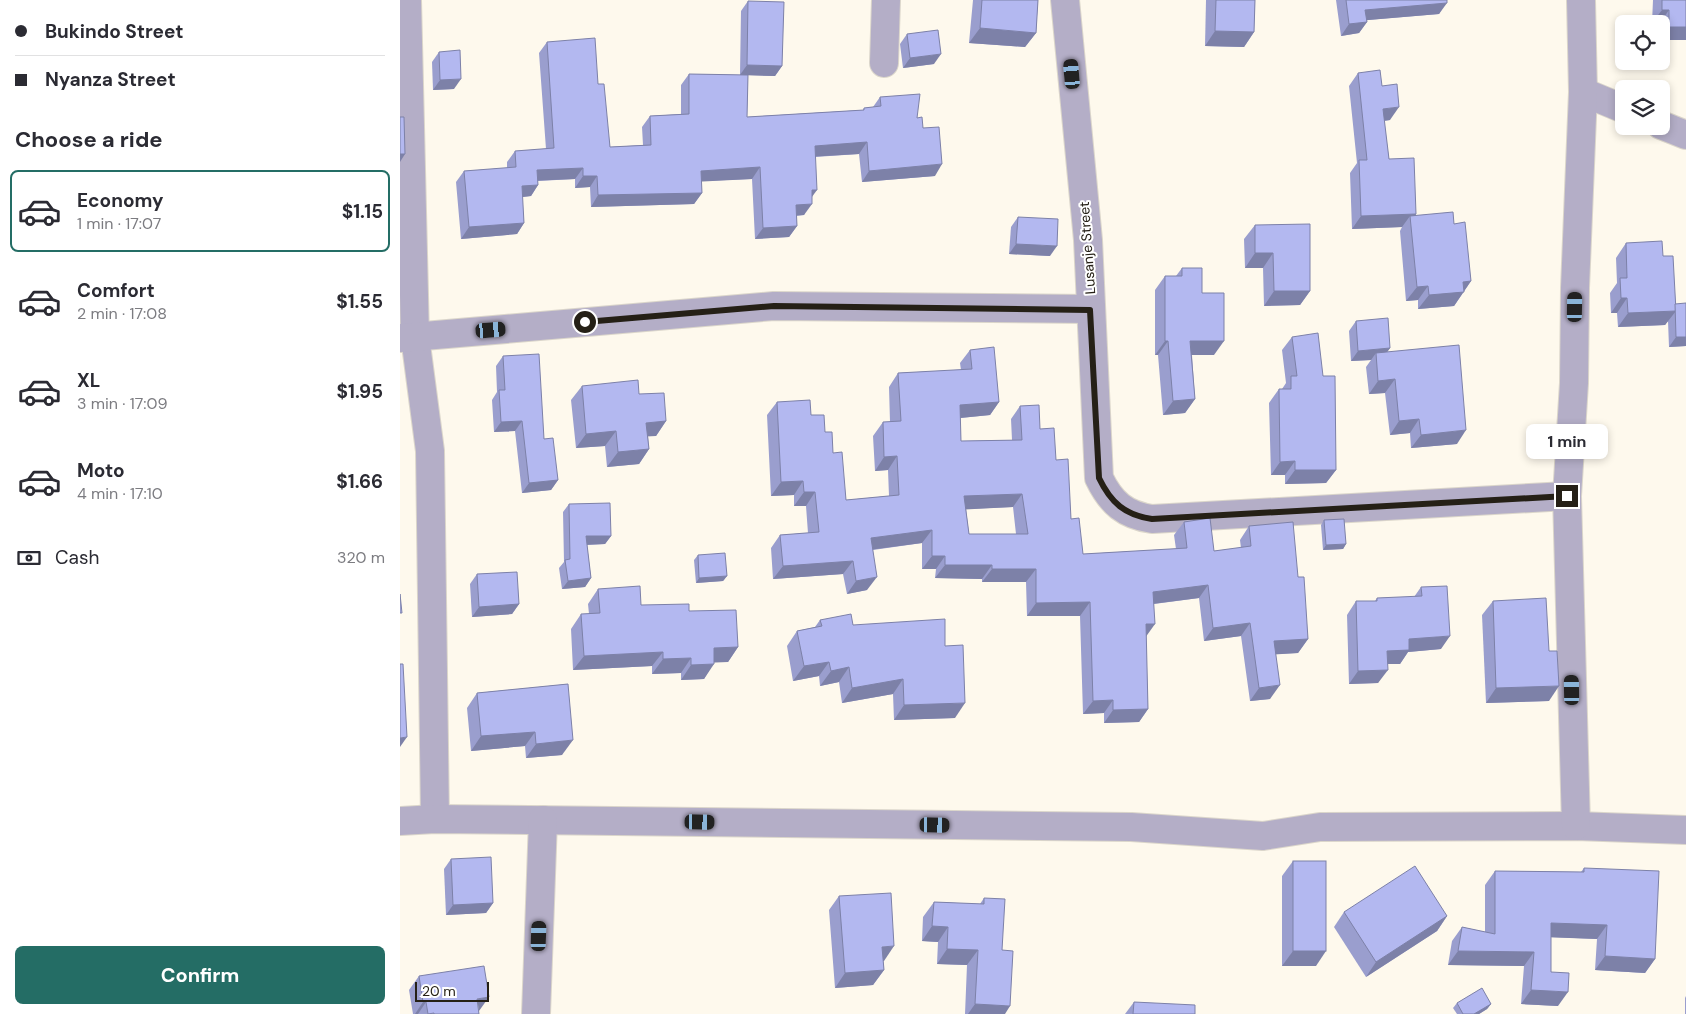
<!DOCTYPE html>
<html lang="en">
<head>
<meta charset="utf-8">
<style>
	body { margin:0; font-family:"DM Sans",sans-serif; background:#f7f7f7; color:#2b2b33; height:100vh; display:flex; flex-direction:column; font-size:19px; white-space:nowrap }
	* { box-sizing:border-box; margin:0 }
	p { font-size:16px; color:#7c7c81 }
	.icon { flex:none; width:28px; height:28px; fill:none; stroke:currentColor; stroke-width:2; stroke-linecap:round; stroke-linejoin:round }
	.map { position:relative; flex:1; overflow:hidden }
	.drawer { display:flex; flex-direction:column; background:#fff; width:400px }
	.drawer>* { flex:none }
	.banner { display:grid; align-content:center; height:110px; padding:0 15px; background:#fff }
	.controls { position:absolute; left:1215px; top:15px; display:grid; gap:10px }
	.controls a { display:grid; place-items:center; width:55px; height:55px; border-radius:8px; background:#fff; box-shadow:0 2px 8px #0003; font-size:25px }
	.scale { position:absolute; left:15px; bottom:12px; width:74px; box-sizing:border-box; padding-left:5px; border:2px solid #252016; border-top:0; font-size:14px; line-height:18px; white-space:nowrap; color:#252016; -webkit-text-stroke:4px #fff; paint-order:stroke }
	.end { position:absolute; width:22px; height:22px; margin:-11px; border:6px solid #252016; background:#fff; box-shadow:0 0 0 2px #fff }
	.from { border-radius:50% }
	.bubble { position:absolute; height:35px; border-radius:8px; background:#fff; box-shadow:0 2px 8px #0003; font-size:16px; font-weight:700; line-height:35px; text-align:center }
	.car { position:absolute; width:15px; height:30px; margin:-15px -8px; border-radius:6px; box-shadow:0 0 4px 1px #0007; background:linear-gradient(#222 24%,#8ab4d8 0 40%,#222 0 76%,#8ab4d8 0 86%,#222 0) }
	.banner b { display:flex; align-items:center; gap:18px; height:48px; font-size:19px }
	.banner b+b { border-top:1px solid #e1e1e2 }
	.banner i { width:12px; height:12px; background:#2b2b33 }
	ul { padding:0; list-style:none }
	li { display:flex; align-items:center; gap:15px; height:82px; margin:0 10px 8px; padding:0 5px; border:2px solid transparent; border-radius:8px }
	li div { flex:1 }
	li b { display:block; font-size:19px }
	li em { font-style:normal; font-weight:700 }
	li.on { border-color:#246d65 }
	li>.icon { width:45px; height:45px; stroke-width:1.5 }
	h2 { padding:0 15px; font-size:22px; line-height:60px }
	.pay { display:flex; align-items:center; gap:12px; height:55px; padding:0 15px; font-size:19px }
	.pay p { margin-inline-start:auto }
	.button { display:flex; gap:10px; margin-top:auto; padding:10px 15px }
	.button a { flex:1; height:58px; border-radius:8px; background:#246d65; color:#fff; font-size:20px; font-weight:700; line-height:58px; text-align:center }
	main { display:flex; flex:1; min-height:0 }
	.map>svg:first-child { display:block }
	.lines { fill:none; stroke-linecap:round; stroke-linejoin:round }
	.minor-casing { stroke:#dbd6cb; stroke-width:30 }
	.minor { stroke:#b4aec7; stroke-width:28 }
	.wall { fill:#9a9ece; fill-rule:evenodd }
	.shaded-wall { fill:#7d81a8 }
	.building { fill:#b3b8f0; stroke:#7d81a8; fill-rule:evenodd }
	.route { stroke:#252016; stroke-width:6 }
	.labels { text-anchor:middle; stroke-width:4; stroke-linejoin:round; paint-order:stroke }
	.street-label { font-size:14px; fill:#252016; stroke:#fff }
</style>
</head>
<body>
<main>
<section class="drawer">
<div class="banner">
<b><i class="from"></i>Bukindo Street</b>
<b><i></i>Nyanza Street</b>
</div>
<h2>Choose a ride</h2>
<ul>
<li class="on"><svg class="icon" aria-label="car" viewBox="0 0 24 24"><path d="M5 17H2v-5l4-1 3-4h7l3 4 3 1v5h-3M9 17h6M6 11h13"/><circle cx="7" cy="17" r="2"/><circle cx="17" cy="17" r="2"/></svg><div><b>Economy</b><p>1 min · 17:07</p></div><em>$1.15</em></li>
<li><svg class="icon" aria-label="car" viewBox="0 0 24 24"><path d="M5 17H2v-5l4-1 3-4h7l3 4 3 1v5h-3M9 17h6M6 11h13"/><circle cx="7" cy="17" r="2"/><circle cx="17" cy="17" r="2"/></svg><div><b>Comfort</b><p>2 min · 17:08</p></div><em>$1.55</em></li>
<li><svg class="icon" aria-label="car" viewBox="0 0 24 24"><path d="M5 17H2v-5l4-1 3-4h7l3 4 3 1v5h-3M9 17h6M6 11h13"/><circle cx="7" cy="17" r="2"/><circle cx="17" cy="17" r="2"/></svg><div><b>XL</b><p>3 min · 17:09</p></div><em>$1.95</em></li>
<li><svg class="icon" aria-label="car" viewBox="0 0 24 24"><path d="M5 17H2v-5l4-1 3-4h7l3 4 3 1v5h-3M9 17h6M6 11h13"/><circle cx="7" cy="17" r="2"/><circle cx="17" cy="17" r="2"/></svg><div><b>Moto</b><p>4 min · 17:10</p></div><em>$1.66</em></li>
</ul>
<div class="pay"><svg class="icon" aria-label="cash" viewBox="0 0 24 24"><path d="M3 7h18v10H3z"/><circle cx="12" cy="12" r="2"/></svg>Cash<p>320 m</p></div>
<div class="button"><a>Confirm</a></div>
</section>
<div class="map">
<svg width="1286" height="1014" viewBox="0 0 1286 1014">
	<rect width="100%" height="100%" fill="#fef9ed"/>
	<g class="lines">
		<!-- minor casing -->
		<g class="minor-casing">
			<g id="minor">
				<polyline points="7,0 15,337 30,451 35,819"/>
				<path d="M665,0l23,240 11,238c12,25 26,37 53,41l415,-23"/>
				<polyline points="484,63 486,0"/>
				<polyline points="1183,92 1224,109"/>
				<polyline points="1261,125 1286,135"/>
				<polyline points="0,338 374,306 690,309"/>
				<polyline points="0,821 35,819 731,827 863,836 920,827 1176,826 1286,830"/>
				<polyline points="1176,826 1167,496 1174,383 1175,288 1183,92 1181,0"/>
				<polyline points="136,1014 143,820"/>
			</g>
		</g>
		<!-- minor -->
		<use href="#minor" class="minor"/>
	</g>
	<!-- wall -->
	<g class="wall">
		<polygon points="573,0 638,0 636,33 625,47 569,43"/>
		<polygon points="806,0 855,0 854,32 844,47 805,46"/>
		<polygon points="936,0 1047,0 1039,14 967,20 967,22 959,33 941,36"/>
		<polygon points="1253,0 1286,0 1261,40 1261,24 1260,24 1260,23 1252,23"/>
		<polygon points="348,1 382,66 375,76 348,75 347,117 463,110 464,108 473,107 480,97 517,118 523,128 535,176 462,182 459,154 415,157 412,197 404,215 396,216 397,226 389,237 355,239 352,179 301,181 302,193 294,204 191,207 190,187 175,188 175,179 138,181 138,185 131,196 122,197 124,223 117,234 61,239 56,182 64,171 107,168 107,162 115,151 146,149 139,53 147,42 198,84 210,147 243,145 242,127 250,116 281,114 281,85 289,74 340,75 341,11"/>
		<polygon points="507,34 534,64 503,68 500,44"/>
		<polygon points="39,52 54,89 33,90 32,62"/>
		<polygon points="958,73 982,86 990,120 984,121 989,159 1016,214 1015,216 1054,224 1071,281 1054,306 1018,309 1018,300 1006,301 1000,231 1002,227 952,229 950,173 957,163 949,86"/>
		<polygon points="618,217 650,256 609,254 611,227"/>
		<polygon points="855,225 910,291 900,305 864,306 863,268 845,268 844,239"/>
		<polygon points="1226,243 1263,256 1286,346 1269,347 1268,321 1265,325 1218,327 1217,313 1211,313 1210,293 1217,283 1216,258"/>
		<polygon points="782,268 802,293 814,355 792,355 795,399 785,413 763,415 758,355 755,355 755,290 765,276 776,276"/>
		<polygon points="956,321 990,348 987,352 1057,444 1011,448 1010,433 990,435 985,393 969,394 966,367 971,360 951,361 949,331"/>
		<polygon points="892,337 936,470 926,483 885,484 885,475 871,475 869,403 879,389 882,389 886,383 882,350"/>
		<path d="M570,350l29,52 -9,13 -30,3 1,23 51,-1 -1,-21 9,-13 20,23 16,31 15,59 12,35 93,-5 -2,-14 10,-13 30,29 27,-3 -1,-8 9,-14 49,51 10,62 -10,14 -22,1 -6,45 -20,2 -9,-65 -37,5 -5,-43 -45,6 -8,32 2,73 -9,13 -35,1v-10l-21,1 -3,-98h-53l-1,-34h-44v-3l-47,-1 1,-9h-14v-26l-49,7 -6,40 -20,4 -4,-20 -70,5 -2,-31 9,-13 28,-2 -2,-27h-12v-11l-23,1 -4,-81 10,-13 34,13 14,17 8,21 13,47 43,-4 -1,-26 -13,1 -2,-35 10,-14h7l-1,-35 9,-14 63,-3 -1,-7zM613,507l3,27h-47l-3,-25z"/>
		<polygon points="103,356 144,439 158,480 151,490 122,493 115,431 94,432 92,400 97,392 96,366"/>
		<polygon points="182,386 239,394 266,421 256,436 248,436 249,449 239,464 207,467 205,446 176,448 171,400"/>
		<polygon points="169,504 211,536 205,544 187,545 191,578 185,587 162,589 159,568 164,562 163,512"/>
		<polygon points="924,520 946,544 943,549 923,550 921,525"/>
		<polygon points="298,555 327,576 323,581 296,583 294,560"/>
		<polygon points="77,574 119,604 112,614 72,617 70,584"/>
		<polygon points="1021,587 1041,649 1008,652 1000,664 988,664 978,683 949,684 947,615 956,601 975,601 977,598 1014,597"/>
		<polygon points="198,589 241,605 289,611 338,647 328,662 314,662 304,679 281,680 281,673 252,674 252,666 173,670 171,629 181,614 189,614 188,604"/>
		<polygon points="1093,601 1149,701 1086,703 1082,615"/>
		<polygon points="420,620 453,625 545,646 555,718 494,720 493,694 442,703 439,682 420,686 419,676 393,681 387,646 397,631 415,627"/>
		<polygon points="168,684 162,755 126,758 125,746 71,751 67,708 77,693"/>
		<polygon points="51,859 93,903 86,913 46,915 44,869"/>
		<polygon points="893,861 916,966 882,966 882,876"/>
		<polygon points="1184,868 1255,959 1245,973 1195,970 1197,939 1151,937 1151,972 1158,1006 1121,1004 1124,966 1048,965 1052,941 1062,927 1085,932 1085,885 1095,871 1181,872"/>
		<polygon points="439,896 484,961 483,961 484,970 473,985 435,988 429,910"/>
		<polygon points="584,898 602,950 605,1014 565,1014 567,965 537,964 538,942 522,941 523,917 534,902 580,904"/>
		<polygon points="944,912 1047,916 1037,931 966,977 934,927"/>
		<polygon points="19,976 79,1011 79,1014 13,1014 9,990"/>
		<polygon points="1286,996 1286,1014 1285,1014 1285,998"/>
		<polygon points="734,1002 795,1014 725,1014"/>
		<polygon points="1057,1003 1091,1004 1087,1009 1079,1014 1057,1014 1053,1008"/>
	</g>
	<!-- shaded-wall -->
	<g class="shaded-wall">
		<polygon points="1047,3 1039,14 957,21 965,10"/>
		<polygon points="1262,10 1269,10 1260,23 1252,23"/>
		<polygon points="967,22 959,33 941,36 949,24"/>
		<polygon points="1269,27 1286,27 1286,40 1261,40 1261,38"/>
		<polygon points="580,28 636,33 625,47 569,43"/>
		<polygon points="815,31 854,32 844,47 805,46"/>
		<polygon points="541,54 534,64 503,68 510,58"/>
		<polygon points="347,65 382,66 375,76 340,75"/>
		<polygon points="61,79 54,89 33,90 40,80"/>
		<polygon points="999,107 990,120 974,122 983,109"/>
		<polygon points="467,142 459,154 407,157 415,146"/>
		<polygon points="0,154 5,154 0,162"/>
		<polygon points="542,164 535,176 462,182 469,171"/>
		<polygon points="360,167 352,179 293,182 301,171"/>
		<polygon points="183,168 175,179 129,181 137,170"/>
		<polygon points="183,176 197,176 190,187 175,188"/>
		<polygon points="138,185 131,196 114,198 122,186"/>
		<polygon points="412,190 417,190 409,201"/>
		<polygon points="302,193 294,204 191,207 198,195"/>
		<polygon points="412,204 404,215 388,216 396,205"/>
		<polygon points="1016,214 1011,222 1010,216 1002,227 952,229 961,216"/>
		<polygon points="124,223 117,234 61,239 69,227"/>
		<polygon points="397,226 389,237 355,239 363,228"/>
		<polygon points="616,244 657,246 650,256 609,254"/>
		<polygon points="855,253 873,253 863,268 845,268"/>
		<polygon points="1071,281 1054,306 1018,309 1029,295 1063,282"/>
		<polygon points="1028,286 1018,300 1006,301 1017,287"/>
		<polygon points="874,291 910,291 900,305 864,306"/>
		<polygon points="1221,298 1227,298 1217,313 1211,313"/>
		<polygon points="1276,311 1265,325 1218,327 1228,313"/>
		<polygon points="1276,337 1286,337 1286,346 1269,347"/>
		<polygon points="765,341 768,341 758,355 755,355"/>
		<polygon points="790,341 824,341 814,355 781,355"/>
		<polygon points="990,348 983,358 976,353 971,360 951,361 958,351"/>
		<polygon points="995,379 985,393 969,394 978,381"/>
		<polygon points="795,399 785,413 763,415 773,401"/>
		<polygon points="599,402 590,415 550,419 560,405"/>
		<polygon points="1019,419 1010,433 990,435 999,421"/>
		<polygon points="122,421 115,431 94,432 101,422"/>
		<polygon points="266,421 256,436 236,437 246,423"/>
		<polygon points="1066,430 1057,444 1011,448 1021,435"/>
		<polygon points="216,431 205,446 176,448 186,434"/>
		<polygon points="249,449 239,464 207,467 218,452"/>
		<polygon points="497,456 488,470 475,471 484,457"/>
		<polygon points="895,461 885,475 871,475 880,462"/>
		<polygon points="895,470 936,470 926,483 885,484"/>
		<polygon points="158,480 151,490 122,493 129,483"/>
		<polygon points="403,481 394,495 371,496 381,482"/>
		<polygon points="404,492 415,492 406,506 394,506"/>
		<polygon points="622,494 613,507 555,510 564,496"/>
		<polygon points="532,530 522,543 461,551 471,538"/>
		<polygon points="186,536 211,536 205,544 180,545"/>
		<polygon points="946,544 943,549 923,550 926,545"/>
		<polygon points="532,556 545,556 536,569 522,569"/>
		<polygon points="453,561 443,574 373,579 383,566"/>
		<polygon points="545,565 592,565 582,579 535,578"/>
		<polygon points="592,569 636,569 626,582 582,582"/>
		<polygon points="327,576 323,581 296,583 299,578"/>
		<polygon points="477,577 467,590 447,594 456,581"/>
		<polygon points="191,578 185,587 162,589 168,581"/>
		<polygon points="808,585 799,598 744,605 753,592"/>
		<polygon points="690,602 680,616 627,616 636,603"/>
		<polygon points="119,604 112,614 72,617 79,607"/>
		<polygon points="850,623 841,636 804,641 813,628"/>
		<polygon points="746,624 755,624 745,638"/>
		<polygon points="1050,636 1041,649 1008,652 1000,664 978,664 987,651 1009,639"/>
		<polygon points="908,639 898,653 864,655 874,641"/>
		<polygon points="338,647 328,662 303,663 314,648"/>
		<polygon points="263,652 252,666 173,670 184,656"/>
		<polygon points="291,658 281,673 252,674 263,659"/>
		<polygon points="429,662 419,676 393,681 404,666"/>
		<polygon points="314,664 304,679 281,680 291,665"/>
		<polygon points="449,667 439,682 420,686 431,671"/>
		<polygon points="988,670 978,683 949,684 958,671"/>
		<polygon points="503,679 493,694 442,703 452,688"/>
		<polygon points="880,685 870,699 850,701 859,688"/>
		<polygon points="1159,686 1149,701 1086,703 1096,688"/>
		<polygon points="713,700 704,713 683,714 693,701"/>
		<polygon points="565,703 555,718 494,720 504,705"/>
		<polygon points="748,709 739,722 704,723 713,710"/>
		<polygon points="135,732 125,746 71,751 81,736"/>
		<polygon points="7,737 0,747 0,738"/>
		<polygon points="173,740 162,755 126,758 136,744"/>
		<polygon points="93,903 86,913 46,915 53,905"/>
		<polygon points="1047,916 1037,931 966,977 976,962"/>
		<polygon points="1151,923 1207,925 1197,939 1142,937"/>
		<polygon points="532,926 548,927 538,942 522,941"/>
		<polygon points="494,946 484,961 472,961 482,947"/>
		<polygon points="547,949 578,950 567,965 537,964"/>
		<polygon points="893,951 926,951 916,966 882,966"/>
		<polygon points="1058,951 1134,952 1124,966 1048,965"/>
		<polygon points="1205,956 1255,959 1245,973 1195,970"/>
		<polygon points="484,970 473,985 435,988 445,973"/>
		<polygon points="1131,990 1168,992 1158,1006 1121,1004"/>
		<polygon points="89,997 79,1011 77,999"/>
		<polygon points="23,1002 26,1002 18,1014 15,1014"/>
		<polygon points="575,1004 610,1006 605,1014 568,1014"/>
		<polygon points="1091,1004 1087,1009 1079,1014 1074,1014"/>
	</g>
	<!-- building -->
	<g class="building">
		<polygon points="582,0 638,0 636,33 580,28"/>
		<polygon points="816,0 855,0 854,32 815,31"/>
		<polygon points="946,0 1047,0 1047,3 965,10 967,22 949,24"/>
		<polygon points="1262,0 1286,0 1286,27 1269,27 1269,10 1262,10"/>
		<polygon points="348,1 384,2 382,66 347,65"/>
		<polygon points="538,30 541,54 510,58 507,34"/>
		<polygon points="195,38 198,84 204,84 210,147 251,145 250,116 289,114 289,74 348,75 347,117 464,110 464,108 481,106 480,97 520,94 517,118 522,117 523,128 539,127 542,164 469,171 467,142 415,146 417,190 412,190 412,204 396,205 397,226 363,228 360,167 301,171 302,193 198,195 197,176 183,176 183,168 137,170 138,185 122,186 124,223 69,227 64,171 116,167 115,151 154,148 147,42"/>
		<polygon points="60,50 61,79 40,80 39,52"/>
		<polygon points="980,70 982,86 997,84 999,107 983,109 989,159 1014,158 1016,214 961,216 959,160 967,160 958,73"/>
		<polygon points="0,117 4,117 5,154 0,154"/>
		<polygon points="1053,212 1054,224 1065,222 1071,281 1063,282 1064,292 1029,295 1028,286 1017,287 1010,216"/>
		<polygon points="618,217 658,219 657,246 616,244"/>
		<polygon points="910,224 910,291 874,291 873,253 855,253 855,225"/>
		<polygon points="1262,241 1263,256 1273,256 1276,311 1228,313 1227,298 1221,298 1220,278 1227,278 1226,243"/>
		<polygon points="782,268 802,268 802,293 824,293 824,341 790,341 795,399 773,401 768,341 765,341 765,276 782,276"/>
		<polygon points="1286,303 1286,337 1276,337 1275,304"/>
		<polygon points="988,318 990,348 958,351 956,321"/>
		<polygon points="918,333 923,376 935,376 936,470 895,470 895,461 880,462 879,389 891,389 891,376 897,376 892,337"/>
		<polygon points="1059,345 1066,430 1021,435 1019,419 999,421 995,379 978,381 976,353"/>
		<path d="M594,347l5,55 -39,3 1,36 61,-1 -2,-34 19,-1 1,24 14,-1 2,32 12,-1 3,60 8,-1 4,36 104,-6 -3,-26 26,-4 4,33 37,-5 -2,-20 44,-4 5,55h6l4,62 -34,2 6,44 -21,3 -9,-65 -37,5 -5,-43 -55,7 2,32h-9l2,85 -35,1v-10l-20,1 -3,-99 -54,1v-34h-44v-4h-47v-9h-13v-26l-61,8 6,39 -21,4 -3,-20 -70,5 -3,-31 39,-3 -4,-40h-11l-1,-11 -22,1 -4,-80 33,-2 1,15h13l1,17h7l1,21 9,-1 4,48 53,-5 -2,-39 -13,1 -1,-35 18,-1 -3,-48 74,-4 -2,-19zM622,494l6,40h-59l-5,-38z"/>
		<polygon points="139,354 144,439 153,438 158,480 129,483 122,421 101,422 99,390 105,390 103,356"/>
		<polygon points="238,380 239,394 264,393 266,421 246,423 249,449 218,452 216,431 186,434 182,386"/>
		<polygon points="210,503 211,536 186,536 191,578 168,581 165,560 170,559 169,504"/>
		<polygon points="944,519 946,544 926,545 924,520"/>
		<polygon points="325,553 327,576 299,578 298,555"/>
		<polygon points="117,572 119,604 79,607 77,574"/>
		<polygon points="240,586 241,605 289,604 289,611 336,610 338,647 314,648 314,664 291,665 291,658 263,659 263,652 184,656 181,614 200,613 198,589"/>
		<polygon points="1047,586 1050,636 1009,639 1009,650 987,651 988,670 958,671 956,601 977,601 977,598 1022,596 1021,587"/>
		<polygon points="0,594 2,613 0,613"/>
		<polygon points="1146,598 1149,651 1157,651 1159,686 1096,688 1093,601"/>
		<polygon points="451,614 453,625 545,619 545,646 563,645 565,703 504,705 503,679 452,688 449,667 431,671 429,662 404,666 397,631 422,626 420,620"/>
		<polygon points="0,664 3,664 7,737 0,738"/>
		<polygon points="168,684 173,740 136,744 135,732 81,736 77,693"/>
		<polygon points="91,857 93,903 53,905 51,859"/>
		<rect x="893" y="861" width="33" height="90"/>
		<polygon points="1015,866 1047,916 976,962 944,912"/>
		<polygon points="1184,868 1259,871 1255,959 1205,956 1207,925 1151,923 1151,972 1169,973 1168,992 1131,990 1134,952 1058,951 1062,927 1095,934 1095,871 1184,872"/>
		<polygon points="491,893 494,946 482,947 484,970 445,973 439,896"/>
		<polygon points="584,898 605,899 602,950 613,951 610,1006 575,1004 578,950 547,949 548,927 532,926 534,902 584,904"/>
		<polygon points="84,966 89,997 77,999 79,1014 34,1014 34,1013 28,1014 26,1002 23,1002 19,976"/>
		<polygon points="1082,988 1091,1004 1074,1014 1063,1014 1057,1003"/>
		<polygon points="734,1002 795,1005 795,1014 733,1014"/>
	</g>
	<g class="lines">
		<!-- route -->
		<path class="route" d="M185,322l189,-16 316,4 9,168c12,25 26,37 53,41l415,-23"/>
	</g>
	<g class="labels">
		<!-- street labels -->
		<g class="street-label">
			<text transform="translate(687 248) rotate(-94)" y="5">Lusanje Street</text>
		</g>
	</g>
</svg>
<div class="controls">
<a><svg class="icon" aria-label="locate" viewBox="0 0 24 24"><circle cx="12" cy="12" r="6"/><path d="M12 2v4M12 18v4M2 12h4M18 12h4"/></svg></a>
<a><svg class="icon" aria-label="layers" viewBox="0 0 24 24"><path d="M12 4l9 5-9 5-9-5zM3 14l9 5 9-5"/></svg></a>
</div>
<div class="scale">20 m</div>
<i class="end from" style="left:185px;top:322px"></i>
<i class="end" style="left:1167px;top:496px"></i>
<div class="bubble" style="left:1126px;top:424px;width:82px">1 min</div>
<i class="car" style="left:672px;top:74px;rotate:355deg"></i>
<i class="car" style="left:1175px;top:307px;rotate:1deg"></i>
<i class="car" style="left:91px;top:330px;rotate:85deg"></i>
<i class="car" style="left:1172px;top:690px;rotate:359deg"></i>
<i class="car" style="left:300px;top:822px;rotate:91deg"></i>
<i class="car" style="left:535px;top:825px;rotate:91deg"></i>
<i class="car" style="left:139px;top:936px;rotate:2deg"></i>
</div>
</main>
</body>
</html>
